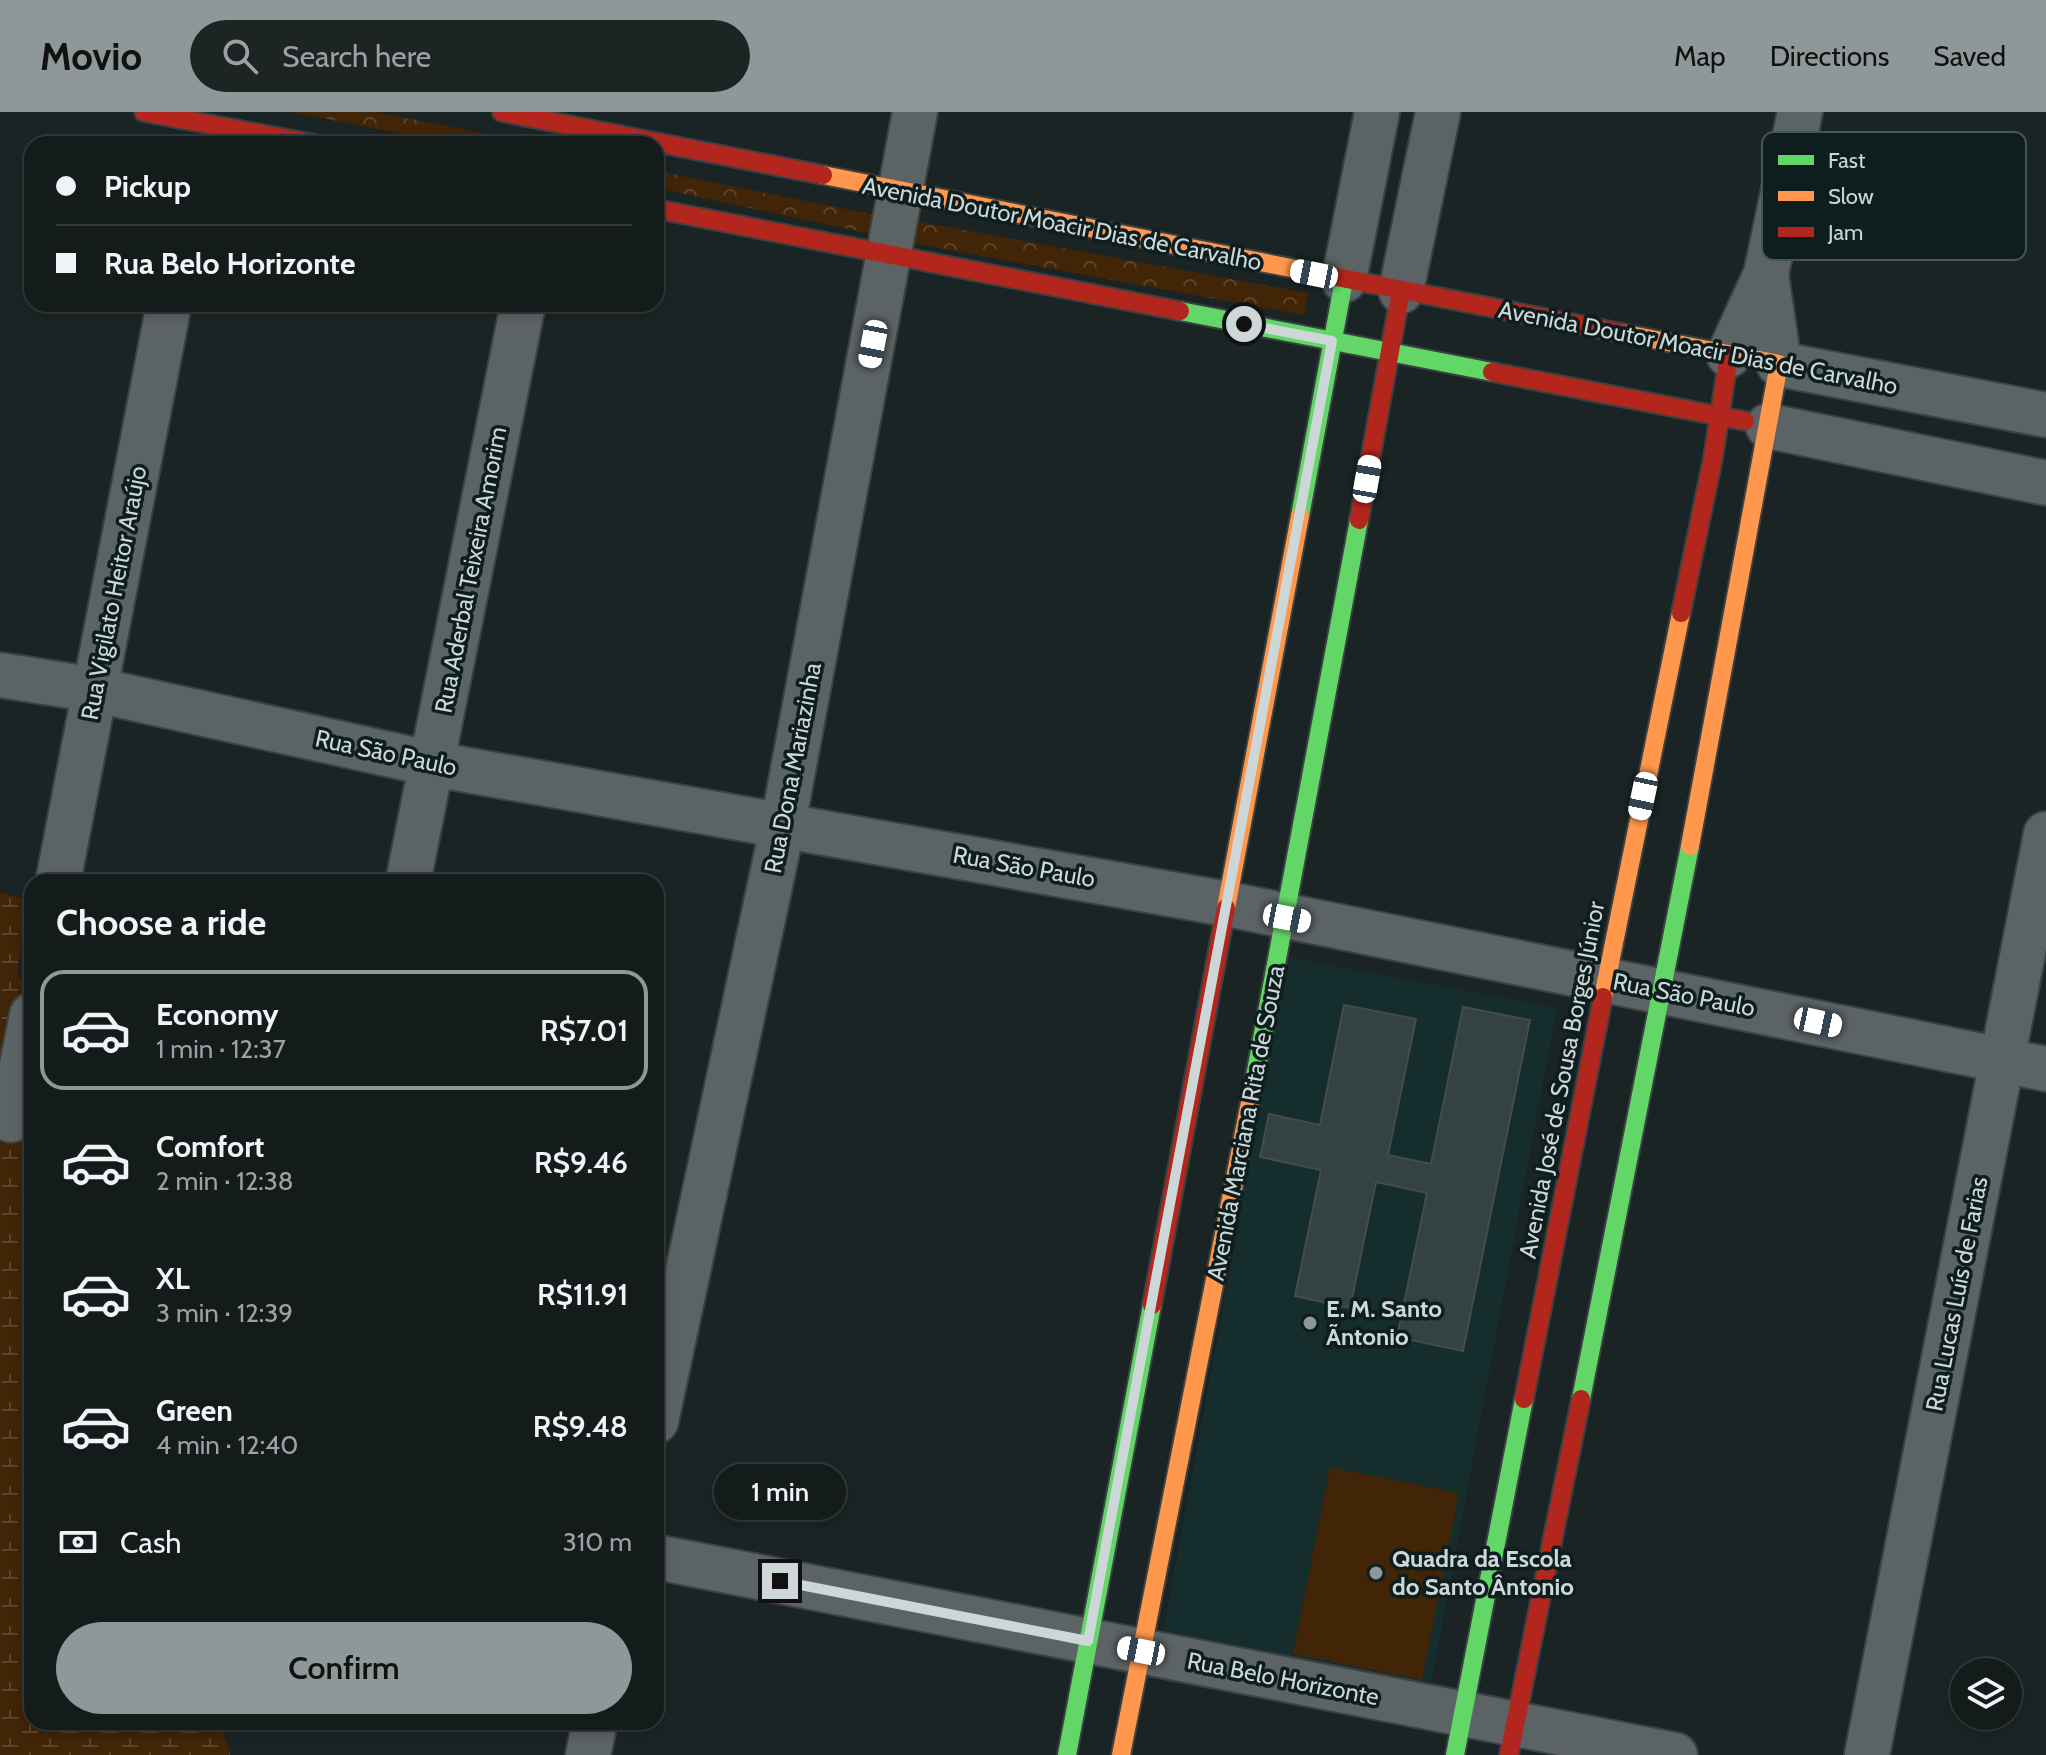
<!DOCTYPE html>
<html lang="en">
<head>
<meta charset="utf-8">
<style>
	body { margin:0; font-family:Cabin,sans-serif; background:#1d2424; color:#f1f3f6; height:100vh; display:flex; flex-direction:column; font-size:30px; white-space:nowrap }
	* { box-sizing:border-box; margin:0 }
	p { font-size:26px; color:#9da1a3 }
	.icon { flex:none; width:44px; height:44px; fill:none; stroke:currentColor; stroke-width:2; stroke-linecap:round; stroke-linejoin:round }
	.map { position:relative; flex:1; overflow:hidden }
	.side { position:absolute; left:24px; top:762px; width:640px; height:856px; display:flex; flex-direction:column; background:#141b1b; border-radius:24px; box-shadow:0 4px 12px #0003,0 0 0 2px #33393a }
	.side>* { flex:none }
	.banner { position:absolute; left:24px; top:24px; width:640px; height:176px; border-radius:24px; box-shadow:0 4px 12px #0003,0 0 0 2px #33393a; display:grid; align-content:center; height:176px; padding:0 32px; background:#141b1b }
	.tools { position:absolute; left:1950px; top:1546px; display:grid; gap:16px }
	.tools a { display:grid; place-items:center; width:72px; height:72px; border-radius:50%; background:#141b1b; box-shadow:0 4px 12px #0003,0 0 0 2px #33393a; font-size:40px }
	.end { position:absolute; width:36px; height:36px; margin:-18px; border:10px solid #cdd7d7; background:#111; box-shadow:0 0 0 4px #111 }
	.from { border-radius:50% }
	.bubble { position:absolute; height:56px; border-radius:28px; background:#141b1b; box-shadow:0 4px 12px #0003,0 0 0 2px #33393a; font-size:26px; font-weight:600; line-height:56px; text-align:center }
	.car { position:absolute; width:24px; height:48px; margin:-24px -12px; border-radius:10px; box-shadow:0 0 6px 2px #0007; background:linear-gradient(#fff 24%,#345 0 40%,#fff 0 76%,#345 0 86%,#fff 0) }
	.banner b { display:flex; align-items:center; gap:28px; height:76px; font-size:30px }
	.banner b+b { border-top:2px solid #33393a }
	.banner i { width:20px; height:20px; background:#f1f3f6 }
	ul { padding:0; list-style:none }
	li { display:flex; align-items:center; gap:24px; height:120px; margin:0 16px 12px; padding:0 16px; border:4px solid transparent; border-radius:24px }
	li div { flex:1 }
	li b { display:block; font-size:30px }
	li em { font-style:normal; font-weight:600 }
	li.current { border-color:#8f9898 }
	li>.icon { width:72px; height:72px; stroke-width:1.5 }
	h2 { padding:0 32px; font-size:36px; line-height:96px }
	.pay { display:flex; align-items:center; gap:20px; height:88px; padding:0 32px; font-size:30px }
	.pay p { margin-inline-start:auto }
	.cta { display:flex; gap:16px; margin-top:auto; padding:16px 32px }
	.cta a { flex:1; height:92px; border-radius:48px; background:#8f9898; color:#111; font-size:32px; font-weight:600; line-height:92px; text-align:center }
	header { display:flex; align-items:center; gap:48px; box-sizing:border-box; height:112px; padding:0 40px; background:#8f9898; color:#111 }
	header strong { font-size:38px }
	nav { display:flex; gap:44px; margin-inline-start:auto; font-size:28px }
	.search { width:560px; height:72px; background:#1d2424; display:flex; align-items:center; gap:20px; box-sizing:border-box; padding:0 28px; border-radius:44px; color:#9da1a3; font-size:30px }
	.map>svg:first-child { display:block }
	.built { fill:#162d2e; fill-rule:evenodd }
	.grass { fill:#422407 }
	.wetland { fill:url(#wetland-marsh) }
	.park { fill:url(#park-crowns) }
	.building { fill:#354242; stroke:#444c4c; stroke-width:2 }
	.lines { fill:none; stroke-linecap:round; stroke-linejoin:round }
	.street-casing { stroke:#3a4141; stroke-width:48 }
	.fast-casing { stroke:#3a4141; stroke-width:22 }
	.slow-casing { stroke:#3a4141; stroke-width:22 }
	.jam-casing { stroke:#3a4141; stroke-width:22 }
	.street { stroke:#5c6364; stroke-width:44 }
	.fast { stroke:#63d668; stroke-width:18 }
	.slow { stroke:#ff974d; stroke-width:18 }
	.jam { stroke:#b3261e; stroke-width:18 }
	.route { stroke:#cdd7d7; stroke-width:10 }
	.poi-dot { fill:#8f9898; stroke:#0e1d1e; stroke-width:3 }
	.labels { text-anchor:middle; stroke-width:7; stroke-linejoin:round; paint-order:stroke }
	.street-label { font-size:24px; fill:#cdd7d7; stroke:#0e1d1e }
	.poi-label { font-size:24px; font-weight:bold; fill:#cdd7d7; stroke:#0e1d1e; text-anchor:start }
	.key { fill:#0e1d1e; stroke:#475556; stroke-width:2 }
	.key-label { font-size:22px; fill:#cdd7d7 }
</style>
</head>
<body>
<header>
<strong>Movio</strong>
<div class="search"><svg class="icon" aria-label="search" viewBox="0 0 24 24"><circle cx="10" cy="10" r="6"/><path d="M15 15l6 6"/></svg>Search here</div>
<nav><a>Map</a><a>Directions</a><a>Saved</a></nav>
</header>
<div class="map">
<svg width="2046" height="1643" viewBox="0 0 2046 1643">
	<defs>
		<pattern id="wetland-marsh" width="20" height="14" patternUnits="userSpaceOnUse" patternTransform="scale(2)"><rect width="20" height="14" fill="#422407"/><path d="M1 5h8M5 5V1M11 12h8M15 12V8" fill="none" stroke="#5c432a"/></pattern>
		<pattern id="park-crowns" width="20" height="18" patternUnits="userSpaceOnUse" patternTransform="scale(2)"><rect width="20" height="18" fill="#422407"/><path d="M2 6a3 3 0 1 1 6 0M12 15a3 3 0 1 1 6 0" fill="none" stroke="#5c432a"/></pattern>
	</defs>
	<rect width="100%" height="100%" fill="#1b2424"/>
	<!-- built -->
	<path class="built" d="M1288,845l269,51 -126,676 -268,-51zM1345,893l71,14 -28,136 43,9 32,-157 67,14 -67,330 -66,-14 30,-144 -51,-11 -26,126 -55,-12 26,-126 -61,-13 9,-43 51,11z"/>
	<!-- grass -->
	<polygon class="grass" points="1330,1355 1459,1381 1422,1568 1293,1542"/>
	<!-- wetland -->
	<polygon class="wetland" points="0,780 27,788 17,864 32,876 32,1610 220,1610 230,1643 0,1643"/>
	<!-- park -->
	<g class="park">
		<polygon points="292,0 375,0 536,32 452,32"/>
		<polygon points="656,59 886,105 881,124 656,76"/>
		<polygon points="910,108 1308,181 1304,203 906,130"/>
	</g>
	<!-- building -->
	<polygon class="building" points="1344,893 1416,907 1388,1043 1431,1052 1463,895 1530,908 1463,1239 1397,1225 1427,1081 1376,1070 1350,1196 1295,1184 1321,1058 1260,1045 1269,1002 1320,1013"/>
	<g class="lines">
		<!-- street casing -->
		<g class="street-casing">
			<g id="street">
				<polyline points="1766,162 1779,252 2046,303"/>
				<polyline points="1344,168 1377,0"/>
				<polyline points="1401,179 1438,0"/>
				<polyline points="1729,243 1766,162 1800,0"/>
				<polyline points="1768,314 2046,371"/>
				<polyline points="0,563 96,578 433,652 1227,792 2046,957"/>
				<polyline points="58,770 169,192"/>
				<polyline points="408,770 523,192"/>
				<polyline points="11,1008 32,903"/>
				<polyline points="656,1309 783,712 915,0"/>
				<polyline points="656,1445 1675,1643"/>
				<polyline points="588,1643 595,1610"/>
				<polyline points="1867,1643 2046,722"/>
			</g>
		</g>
		<!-- fast casing -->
		<g class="fast-casing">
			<g id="fast">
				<polyline points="1180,199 1492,260"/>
				<polyline points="1300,404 1344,168"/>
				<polyline points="1254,970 1359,408"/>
				<polyline points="1581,1287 1690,734"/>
				<polyline points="1067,1643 1152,1193"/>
				<polyline points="1455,1643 1524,1287"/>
			</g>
		</g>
		<!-- slow casing -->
		<g class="slow-casing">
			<g id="slow">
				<polyline points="823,63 1311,160"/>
				<polyline points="1621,221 1779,252 1690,734"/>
				<polyline points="1226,796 1300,404"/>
				<polyline points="1603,885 1681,501"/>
				<polyline points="1121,1643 1254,970"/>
			</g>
		</g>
		<!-- jam casing -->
		<g class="jam-casing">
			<g id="jam">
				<polyline points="144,0 314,32"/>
				<polyline points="502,0 823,63"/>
				<polyline points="656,97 1180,199"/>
				<polyline points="1311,160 1621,221"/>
				<polyline points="1492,260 1745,309"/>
				<polyline points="1359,408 1401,179"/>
				<polyline points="1681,501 1713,346 1729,243"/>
				<polyline points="1152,1193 1226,796"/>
				<polyline points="1524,1287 1603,885"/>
				<polyline points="1509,1643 1581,1287"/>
			</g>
		</g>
		<!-- street -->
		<use href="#street" class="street"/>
		<!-- fast -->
		<use href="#fast" class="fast"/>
		<!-- slow -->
		<use href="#slow" class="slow"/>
		<!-- jam -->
		<use href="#jam" class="jam"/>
	</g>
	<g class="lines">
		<!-- route -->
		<polyline class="route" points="780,1469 1088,1529 1332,229 1244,212"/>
	</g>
	<!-- markers -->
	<g class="poi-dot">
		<circle cx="1310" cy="1211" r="8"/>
		<circle cx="1376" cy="1461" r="8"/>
	</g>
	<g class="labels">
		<!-- street labels -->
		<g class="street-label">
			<text transform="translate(1062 112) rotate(11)" y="8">Avenida Doutor Moacir Dias de Carvalho</text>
			<text transform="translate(1698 236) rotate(11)" y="8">Avenida Doutor Moacir Dias de Carvalho</text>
			<text transform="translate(471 458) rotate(-79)" y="8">Rua Aderbal Teixeira Amorim</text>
			<text transform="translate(114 481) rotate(-79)" y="8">Rua Vigilato Heitor Araújo</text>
			<text transform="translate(386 641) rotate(12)" y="8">Rua São Paulo</text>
			<text transform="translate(793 656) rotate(-79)" y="8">Rua Dona Mariazinha</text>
			<text transform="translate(1024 755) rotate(10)" y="8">Rua São Paulo</text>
			<text transform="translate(1684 883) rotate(11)" y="8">Rua São Paulo</text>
			<text transform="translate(1562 968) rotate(-79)" y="8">Avenida José de Sousa Borges Júnior</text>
			<text transform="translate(1246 1011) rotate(-79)" y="8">Avenida Marciana Rita de Souza</text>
			<text transform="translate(1957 1182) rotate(-79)" y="8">Rua Lucas Luís de Farias</text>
			<text transform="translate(1283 1567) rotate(11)" y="8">Rua Belo Horizonte</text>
		</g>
		<!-- poi labels -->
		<g class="poi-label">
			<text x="1326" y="1205">E. M. Santo<tspan x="1326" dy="28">Ãntonio</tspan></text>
			<text x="1392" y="1455">Quadra da Escola<tspan x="1392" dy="28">do Santo Ântonio</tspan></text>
		</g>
	</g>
	<!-- legend -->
	<rect x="1762" y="20" width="264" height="128" rx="12" class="key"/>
	<rect x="1778" y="43" width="36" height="10" fill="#63d668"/>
	<rect x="1778" y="79" width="36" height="10" fill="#ff974d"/>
	<rect x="1778" y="115" width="36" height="10" fill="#b3261e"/>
	<g class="key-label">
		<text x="1828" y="56">Fast</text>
		<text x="1828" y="92">Slow</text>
		<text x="1828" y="128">Jam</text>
	</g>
</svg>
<div class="tools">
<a><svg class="icon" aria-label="layers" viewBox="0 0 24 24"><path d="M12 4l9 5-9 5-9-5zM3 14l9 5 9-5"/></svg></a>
</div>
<i class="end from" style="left:1244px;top:212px"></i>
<i class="end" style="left:780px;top:1469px"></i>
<div class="bubble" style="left:714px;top:1352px;width:132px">1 min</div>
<i class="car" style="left:1314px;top:162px;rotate:281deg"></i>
<i class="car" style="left:873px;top:232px;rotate:191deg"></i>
<i class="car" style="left:1367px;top:367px;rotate:10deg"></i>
<i class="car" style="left:1643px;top:684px;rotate:192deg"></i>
<i class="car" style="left:1287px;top:806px;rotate:101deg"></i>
<i class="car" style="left:1818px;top:910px;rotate:102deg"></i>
<i class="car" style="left:1141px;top:1539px;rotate:281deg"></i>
<div class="banner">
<b><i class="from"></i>Pickup</b>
<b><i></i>Rua Belo Horizonte</b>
</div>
<section class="side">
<h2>Choose a ride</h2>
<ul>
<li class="current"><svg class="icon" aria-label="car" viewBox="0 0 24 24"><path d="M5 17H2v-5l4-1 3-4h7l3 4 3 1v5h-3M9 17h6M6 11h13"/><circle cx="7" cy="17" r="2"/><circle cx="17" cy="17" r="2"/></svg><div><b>Economy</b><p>1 min · 12:37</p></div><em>R$7.01</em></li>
<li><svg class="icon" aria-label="car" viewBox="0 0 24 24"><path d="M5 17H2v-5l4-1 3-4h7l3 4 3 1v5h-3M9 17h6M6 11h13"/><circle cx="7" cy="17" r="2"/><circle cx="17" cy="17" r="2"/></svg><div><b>Comfort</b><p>2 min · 12:38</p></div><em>R$9.46</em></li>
<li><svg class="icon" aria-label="car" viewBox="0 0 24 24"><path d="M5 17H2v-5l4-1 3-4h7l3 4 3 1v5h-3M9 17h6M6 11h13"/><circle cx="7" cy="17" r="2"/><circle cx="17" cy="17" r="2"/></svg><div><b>XL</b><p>3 min · 12:39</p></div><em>R$11.91</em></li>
<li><svg class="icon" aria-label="car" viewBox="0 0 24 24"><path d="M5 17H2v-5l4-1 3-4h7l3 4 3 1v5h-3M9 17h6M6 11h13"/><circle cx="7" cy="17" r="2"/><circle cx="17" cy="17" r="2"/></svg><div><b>Green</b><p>4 min · 12:40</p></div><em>R$9.48</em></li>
</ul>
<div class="pay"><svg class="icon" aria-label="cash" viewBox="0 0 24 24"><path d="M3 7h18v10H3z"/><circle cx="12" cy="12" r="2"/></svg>Cash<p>310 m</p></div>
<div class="cta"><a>Confirm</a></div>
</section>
</div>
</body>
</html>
